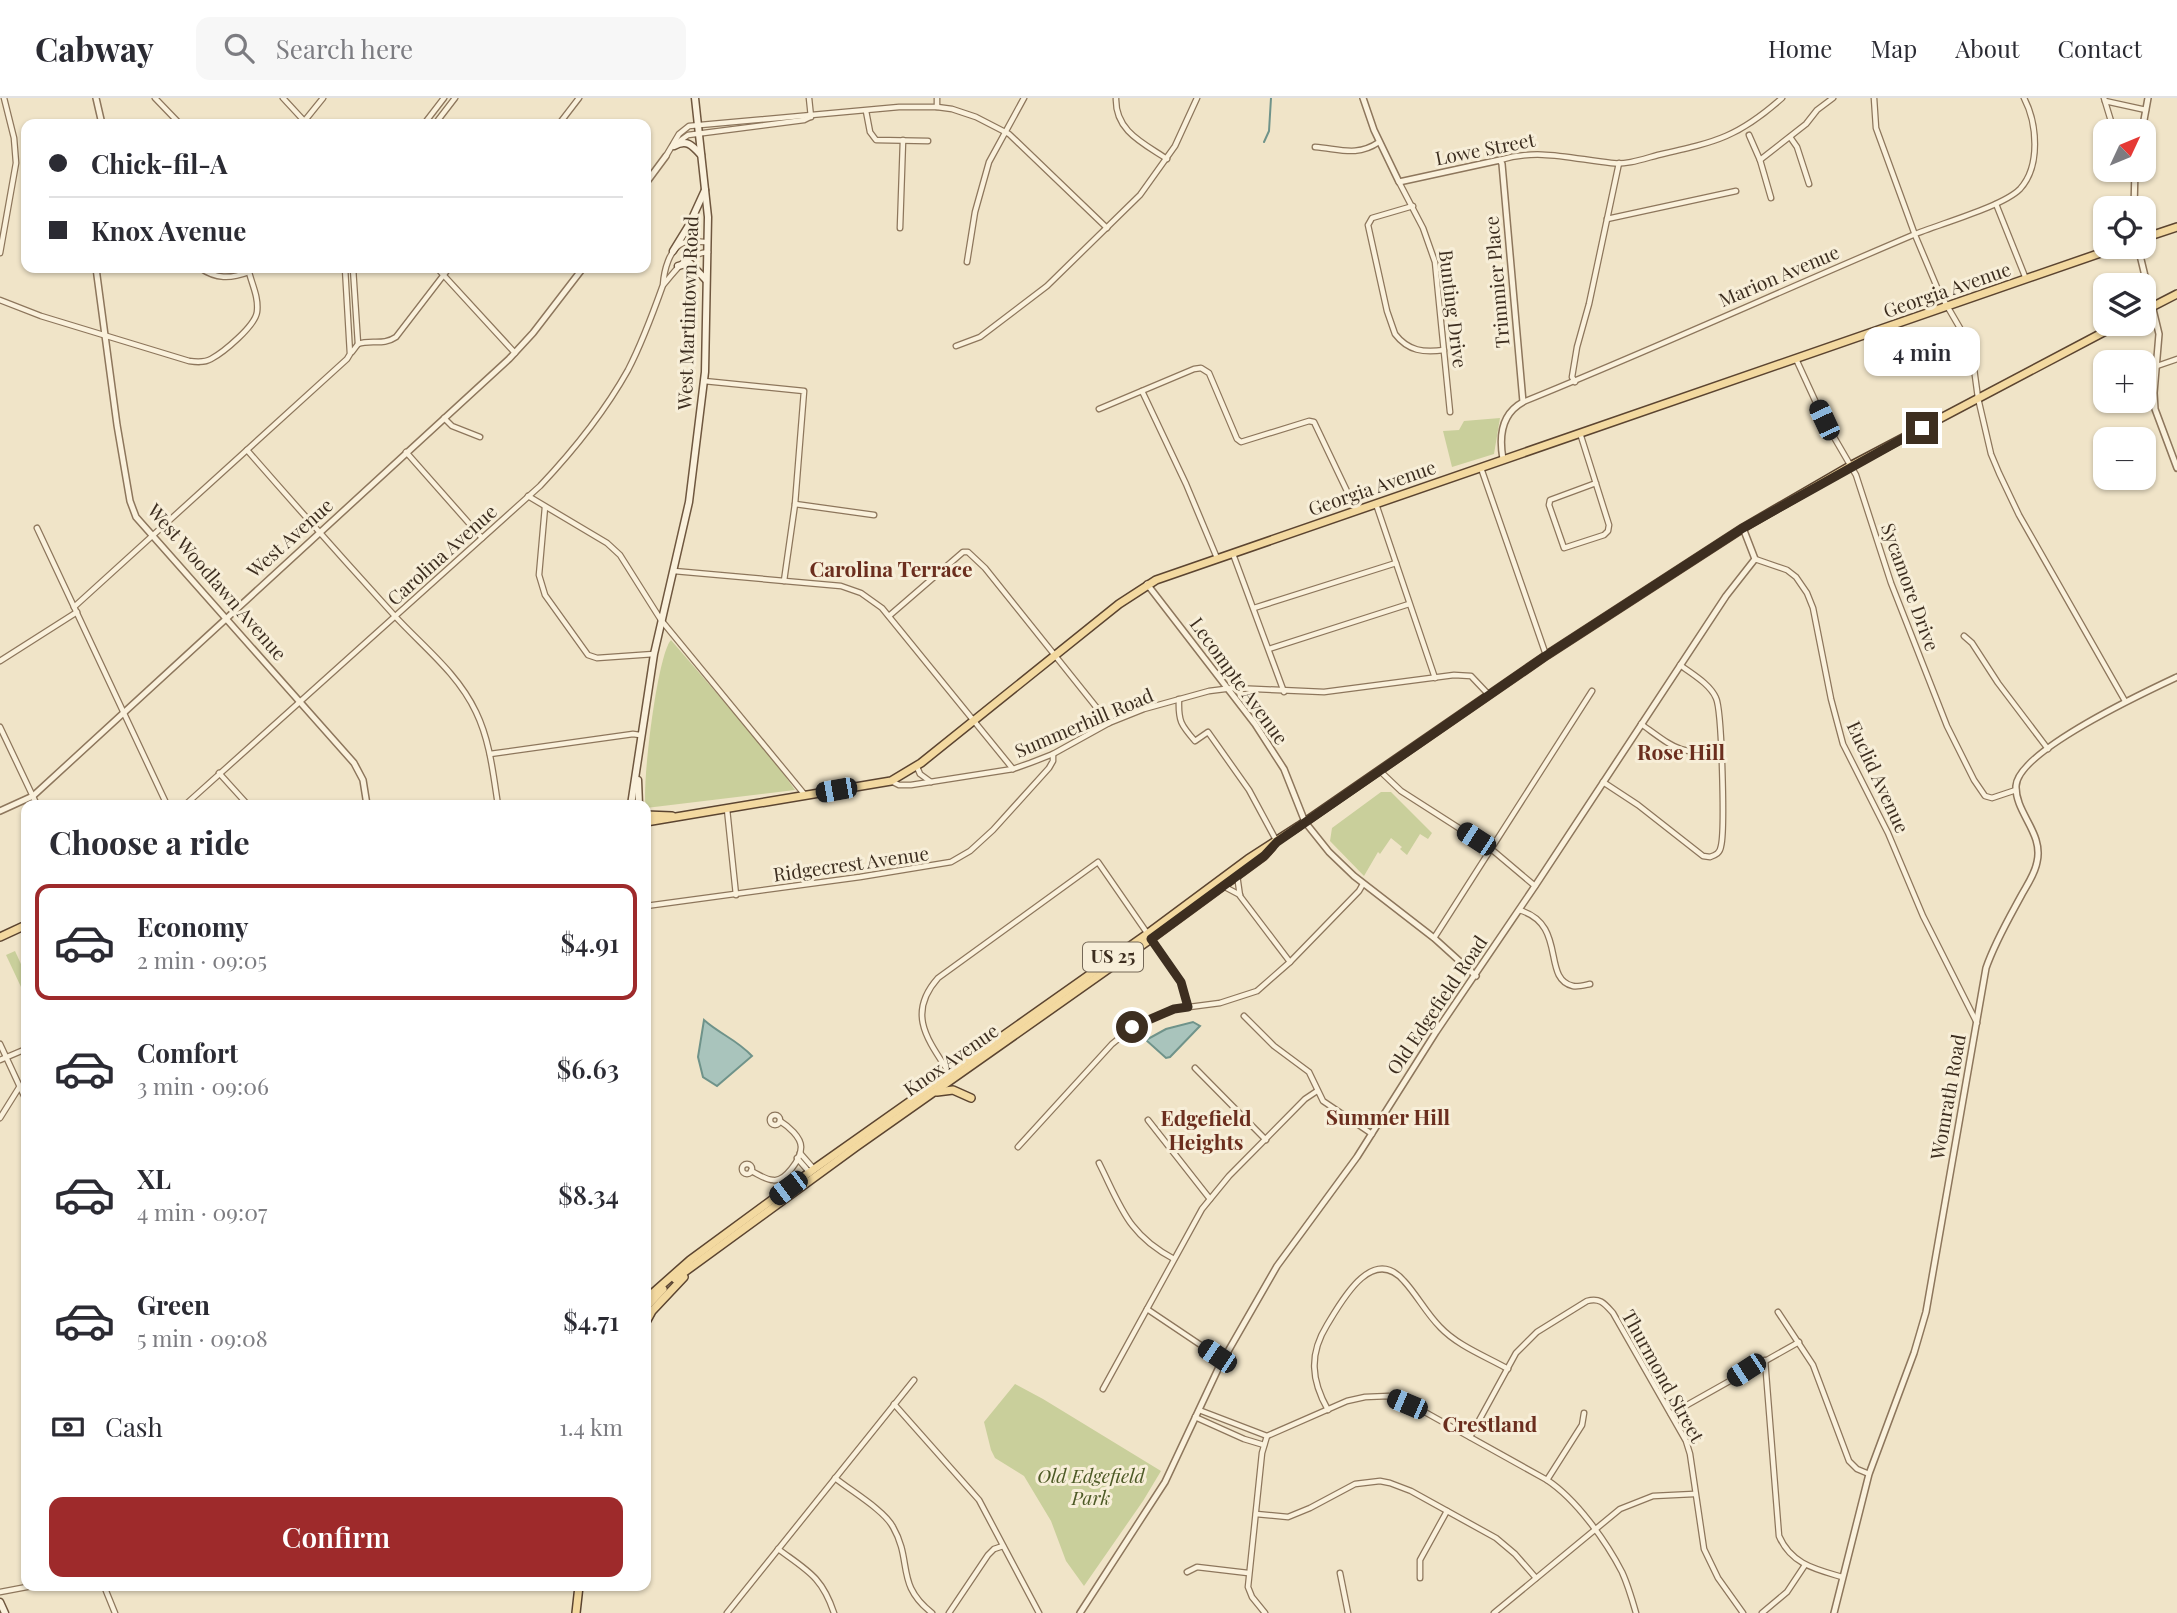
<!DOCTYPE html>
<html lang="en">
<head>
<meta charset="utf-8">
<style>
	body { margin:0; font-family:"Playfair Display",serif; background:#f7f7f7; color:#2b2b33; height:100vh; display:flex; flex-direction:column; font-size:26px; white-space:nowrap }
	* { box-sizing:border-box; margin:0 }
	p { font-size:23px; color:#7c7c81 }
	.icon { flex:none; width:38px; height:38px; fill:none; stroke:currentColor; stroke-width:2; stroke-linecap:round; stroke-linejoin:round }
	.map { position:relative; flex:1; overflow:hidden }
	.sheet { position:absolute; left:21px; top:702px; width:630px; height:791px; display:flex; flex-direction:column; background:#fff; border-radius:14px; box-shadow:0 2px 5px #0004 }
	.sheet>* { flex:none }
	.hud { position:absolute; left:21px; top:21px; width:630px; height:154px; border-radius:14px; box-shadow:0 2px 5px #0004; display:grid; align-content:center; height:154px; padding:0 28px; background:#fff }
	.needle { width:46px; rotate:46deg }
	.fabs { position:absolute; left:2093px; top:21px; display:grid; gap:14px }
	.fabs a { display:grid; place-items:center; width:63px; height:63px; border-radius:14px; background:#fff; box-shadow:0 2px 5px #0004; font-size:35px }
	.end { position:absolute; width:32px; height:32px; margin:-16px; border:9px solid #3d2e20; background:#fff; box-shadow:0 0 0 4px #fff }
	.from { border-radius:50% }
	.bubble { position:absolute; height:49px; border-radius:14px; background:#fff; box-shadow:0 2px 5px #0004; font-size:23px; font-weight:600; line-height:49px; text-align:center }
	.car { position:absolute; width:21px; height:42px; margin:-21px -10px; border-radius:9px; box-shadow:0 0 5px 2px #0007; background:linear-gradient(#222 24%,#8ab4d8 0 40%,#222 0 76%,#8ab4d8 0 86%,#222 0) }
	.hud b { display:flex; align-items:center; gap:24px; height:66px; font-size:26px }
	.hud b+b { border-top:2px solid #e1e1e2 }
	.hud i { width:18px; height:18px; background:#2b2b33 }
	ul { padding:0; list-style:none }
	li { display:flex; align-items:center; gap:21px; height:116px; margin:0 14px 10px; padding:0 14px; border:4px solid transparent; border-radius:14px }
	li div { flex:1 }
	li b { display:block; font-size:26px }
	li em { font-style:normal; font-weight:600 }
	li.selected { border-color:#9e2a2b }
	li>.icon { width:63px; height:63px; stroke-width:1.5 }
	h2 { padding:0 28px; font-size:32px; line-height:84px }
	.pay { display:flex; align-items:center; gap:18px; height:77px; padding:0 28px; font-size:26px }
	.pay p { margin-inline-start:auto }
	.button { display:flex; gap:14px; margin-top:auto; padding:14px 28px }
	.button a { flex:1; height:80px; border-radius:14px; background:#9e2a2b; color:#fff; font-size:28px; font-weight:600; line-height:80px; text-align:center }
	header { display:flex; align-items:center; gap:42px; box-sizing:border-box; height:98px; padding:0 35px; background:#fff; border-bottom:2px solid #e1e1e2 }
	header strong { font-size:33px }
	nav { display:flex; gap:38px; margin-inline-start:auto; font-size:24px }
	.search { width:490px; height:63px; background:#f7f7f7; display:flex; align-items:center; gap:18px; box-sizing:border-box; padding:0 24px; border-radius:14px; color:#7c7c81; font-size:26px }
	.map>svg:first-child { display:block }
	.green { fill:#c9cf9b }
	.water { fill:#a9c4bc; stroke:#6f938a; stroke-width:2 }
	.lines { fill:none; stroke-linecap:round; stroke-linejoin:round }
	.stream { stroke:#6f938a; stroke-width:2 }
	.minor-casing { stroke:#8d765c; stroke-width:7 }
	.tertiary-casing { stroke:#8d765c; stroke-width:8 }
	.secondary-casing { stroke:#6f573f; stroke-width:9 }
	.primary-casing { stroke:#5b4430; stroke-width:10 }
	.minor { stroke:#faf1dc; stroke-width:4.5 }
	.tertiary { stroke:#faf1dc; stroke-width:5 }
	.secondary { stroke:#faf1dc; stroke-width:6 }
	.primary { stroke:#f3d9a0; stroke-width:7 }
	.route { stroke:#3d2e20; stroke-width:9 }
	.labels { text-anchor:middle; stroke-width:6; stroke-linejoin:round; paint-order:stroke }
	.shield { fill:#f7eed8; stroke:#756857; stroke-width:2 }
	.shield-label { font-size:18px; font-weight:bold; fill:#3d2e20 }
	.street-label { font-size:19px; fill:#3d2e20; stroke:#f7eed8 }
	.park-label { font-size:19px; font-style:italic; fill:#4d5a26; stroke:#f7eed8 }
	.neighbourhood-label { font-size:21px; font-weight:bold; fill:#6b2e1e; stroke:#f7eed8 }
</style>
</head>
<body>
<header>
<strong>Cabway</strong>
<div class="search"><svg class="icon" aria-label="search" viewBox="0 0 24 24"><circle cx="10" cy="10" r="6"/><path d="M15 15l6 6"/></svg>Search here</div>
<nav><a>Home</a><a>Map</a><a>About</a><a>Contact</a></nav>
</header>
<div class="map">
<svg width="2177" height="1515" viewBox="0 0 2177 1515">
	<rect width="100%" height="100%" fill="#f0e4c8"/>
	<!-- green -->
	<g class="green">
		<polygon points="1500,320 1494,356 1452,369 1443,333 1459,332 1464,323"/>
		<path d="M671,542l103,120 21,30 -149,18c-5,-19 11,-153 25,-168z"/>
		<polygon points="1381,694 1391,694 1432,735 1428,741 1420,736 1407,757 1400,751 1402,749 1391,740 1380,756 1378,754 1364,778 1330,743 1332,730"/>
		<polygon points="15,853 26,877 26,887 21,889 6,857"/>
		<polygon points="1015,1286 1043,1301 1161,1373 1143,1403 1084,1488 1066,1463 1051,1423 1024,1378 995,1360 991,1352 984,1324"/>
	</g>
	<!-- water -->
	<g class="water">
		<path d="M704,922c17,15 32,19 48,36l-35,30 -14,-9 -5,-20z"/>
		<polygon points="1193,924 1200,928 1170,959 1166,960 1146,942 1166,931"/>
	</g>
	<g class="lines">
		<!-- stream -->
		<polyline class="stream" points="1264,44 1269,33 1271,0"/>
		<!-- minor casing -->
		<g class="minor-casing">
			<g id="minor">
				<polyline points="155,0 180,26"/>
				<polyline points="283,0 307,26"/>
				<polyline points="809,0 811,19"/>
				<path d="M1116,0c-1,33 27,45 51,61"/>
				<polyline points="1874,0 1876,30 1915,137 1939,194 1964,237 1973,263 1978,300 1991,356 1999,375 2019,417 2125,603"/>
				<polyline points="2104,0 2114,33"/>
				<polyline points="2105,3 2146,12"/>
				<polyline points="937,9 937,0"/>
				<polyline points="866,13 870,34 876,42 928,43"/>
				<polyline points="302,26 323,0"/>
				<polyline points="424,26 444,0"/>
				<polyline points="435,26 455,0"/>
				<polyline points="559,26 579,0"/>
				<polyline points="1749,37 1760,62 1771,100"/>
				<polyline points="1790,39 1797,49 1809,86"/>
				<polyline points="677,45 688,37 804,22 810,19"/>
				<path d="M1315,49c25,2 42,10 64,-5"/>
				<polyline points="666,58 679,36 689,28 899,9 937,9 952,11 976,19 1009,36 1107,130"/>
				<path d="M1500,62c38,-12 73,-1 111,3 16,2 32,-4 47,-8 57,-13 79,-17 124,-57"/>
				<polyline points="1760,62 1806,26 1817,12 1833,0"/>
				<polyline points="1399,84 1423,130 1435,164 1450,314"/>
				<polyline points="1996,106 2026,181"/>
				<path d="M1413,108l-41,12 -4,7 19,86 8,23c13,17 29,19 49,16"/>
				<polyline points="1607,121 1736,93"/>
				<polyline points="900,130 903,42"/>
				<polyline points="0,155 16,65 14,40 4,0"/>
				<polyline points="967,164 975,114 989,64 1024,0"/>
				<path d="M200,170c16,11 30,11 49,4"/>
				<polyline points="437,170 515,255"/>
				<path d="M664,186c14,-16 20,-29 44,-32"/>
				<path d="M0,202l41,16 148,45c7,1 15,2 22,-2 13,-7 44,-33 46,-47 2,-16 -6,-29 -9,-44"/>
				<path d="M358,246c13,-5 25,2 38,-7l53,-69"/>
				<polyline points="956,248 980,239 1047,188 1140,97 1175,48 1197,0"/>
				<polyline points="352,254 358,246 353,170"/>
				<polyline points="1796,261 1824,322 1856,377 1891,485 1947,628 1974,682 1985,698 1992,700 2016,692"/>
				<polyline points="2157,268 2177,261"/>
				<polyline points="704,283 804,293 795,406 784,483"/>
				<polyline points="1575,284 1572,279 1577,249 1589,206 1619,65"/>
				<polyline points="1142,293 1186,386 1217,460"/>
				<path d="M1523,304c131,-53 260,-112 390,-167 26,-11 89,-28 107,-46 21,-23 17,-66 4,-91"/>
				<polyline points="1099,311 1194,271 1201,270 1209,275 1237,341 1241,344 1309,323 1314,324 1356,412"/>
				<polyline points="444,320 452,328 480,339"/>
				<polyline points="1580,335 1609,427 1608,433 1604,437 1564,450 1549,407 1550,402 1596,385"/>
				<path d="M247,352c48,55 97,110 146,164 29,32 64,58 83,98 14,29 17,61 22,93"/>
				<polyline points="406,354 482,440"/>
				<polyline points="1481,370 1546,557"/>
				<polyline points="528,398 607,445 620,457 661,522 805,697"/>
				<polyline points="795,406 874,417"/>
				<polyline points="1376,406 1435,580"/>
				<polyline points="545,409 539,477 545,497 588,557 597,560 654,556"/>
				<polyline points="37,430 167,707"/>
				<polyline points="1233,456 1284,594"/>
				<polyline points="1755,461 1787,472 1796,479 1807,495 1813,510 1831,601 1843,646 1888,735 1923,818 1977,925"/>
				<polyline points="674,473 841,488 861,495 882,510 1013,671"/>
				<polyline points="74,509 347,261 350,256 345,170"/>
				<polyline points="1254,510 1396,465"/>
				<polyline points="889,518 963,454 968,454 985,470 1109,625"/>
				<polyline points="1964,538 1972,545 1998,585 2048,651"/>
				<polyline points="1269,551 1409,506"/>
				<polyline points="0,563 77,514"/>
				<path d="M1179,601c-1,22 2,26 16,42l13,-9 41,58 27,50"/>
				<path d="M1641,626c34,24 36,30 80,28"/>
				<polyline points="0,629 37,707"/>
				<polyline points="490,656 633,636 640,637"/>
				<polyline points="917,669 920,676 931,684"/>
				<polyline points="1380,673 1401,693 1490,750 1535,788"/>
				<polyline points="219,675 248,707"/>
				<polyline points="891,683 899,687 911,687 1013,671 1030,665 1053,656 1109,625 1144,611 1209,593 1233,590 1324,594 1454,577 1471,578 1489,597"/>
				<path d="M1603,684l35,23 65,51 7,1c6,-2 10,-4 11,-11 4,-16 1,-135 -5,-148 -6,-14 -24,-24 -36,-33"/>
				<path d="M185,707l355,-319c33,-35 64,-73 88,-116 14,-27 25,-57 35,-85 1,-14 6,-36 20,-42 7,-3 17,-1 24,-1"/>
				<polyline points="727,711 736,797"/>
				<polyline points="1237,777 1240,798 1290,864"/>
				<polyline points="1223,788 1240,797"/>
				<polyline points="646,808 860,779 951,764 970,753 993,732 1049,670 1053,663 1053,656"/>
				<path d="M1519,812c49,14 22,69 54,76 5,1 12,-1 17,-2"/>
				<polyline points="1434,840 1592,593"/>
				<polyline points="1244,918 1274,948 1309,974 1323,1003 1372,1036"/>
				<polyline points="0,946 26,1002"/>
				<polyline points="0,962 26,951"/>
				<polyline points="1195,970 1266,1042"/>
				<path d="M950,976c-22,-34 -44,-60 -12,-96l160,-116 83,120 7,25"/>
				<circle cx="775" cy="1022" r="5"/>
				<polyline points="0,1020 20,988"/>
				<polyline points="1148,1022 1210,1101"/>
				<polyline points="1018,1049 1112,946 1133,929 1174,911 1220,905 1257,893 1290,864 1359,793 1363,786"/>
				<polyline points="800,1055 814,1071"/>
				<polyline points="797,1060 810,1075"/>
				<path d="M1099,1065c22,44 29,72 75,96"/>
				<circle cx="747" cy="1071" r="5"/>
				<path d="M751,1073c7,3 15,9 22,9 12,2 28,-21 28,-33 0,-10 -13,-21 -21,-26"/>
				<polyline points="1147,1211 1223,1262"/>
				<polyline points="1778,1214 1813,1267 1849,1363 1857,1371 1869,1376"/>
				<path d="M1765,1262l14,176c12,28 36,33 63,41"/>
				<polyline points="1103,1291 1202,1111 1229,1078 1305,1001 1317,993"/>
				<polyline points="894,1306 979,1402 1039,1515"/>
				<polyline points="1199,1312 1267,1338"/>
				<path d="M1328,1312c-17,-30 -19,-56 -1,-85 14,-23 45,-81 77,-44 13,14 22,32 36,46 18,19 45,29 68,42"/>
				<polyline points="1671,1316 1799,1244"/>
				<polyline points="1195,1319 1244,1341 1264,1347"/>
				<path d="M1470,1339l46,-84 21,-21 50,-31c13,-4 18,3 26,12l73,128 4,13 14,95 14,29 25,35"/>
				<path d="M835,1380c16,13 49,32 58,49 20,35 2,57 39,86"/>
				<polyline points="1547,1382 1582,1327 1584,1315"/>
				<polyline points="1256,1416 1288,1419 1310,1410 1355,1386 1380,1383 1390,1385 1411,1393 1496,1440 1515,1456 1536,1480"/>
				<path d="M778,1451c30,22 44,28 56,64"/>
				<polyline points="1187,1474 1197,1469 1248,1475"/>
				<polyline points="1340,1475 1348,1515"/>
				<polyline points="1420,1480 1420,1462 1447,1413"/>
				<polyline points="104,1488 115,1515"/>
				<polyline points="0,1494 32,1488"/>
				<polyline points="727,1515 914,1282"/>
				<polyline points="949,1515 988,1457 994,1451 1003,1448"/>
				<path d="M1265,1515l-13,-16 -4,-10 14,-134 5,-17 80,-35 18,-4 24,-1 34,15 124,69c29,19 59,61 75,92 6,13 10,27 14,41"/>
				<polyline points="1494,1515 1620,1411 1653,1398 1694,1396"/>
				<polyline points="1762,1515 1787,1494 1805,1467"/>
			</g>
		</g>
		<!-- tertiary casing -->
		<g class="tertiary-casing">
			<g id="tertiary">
				<polyline points="96,0 102,26"/>
				<path d="M1363,0l11,32 25,52 101,-22 2,4 21,238c-22,12 -24,35 -20,57"/>
				<polyline points="2142,33 2148,0"/>
				<polyline points="646,85 666,58"/>
				<polyline points="2134,110 2135,72"/>
				<polyline points="2138,149 2159,236 2154,295 2155,311 2177,370"/>
				<polyline points="96,170 117,327 130,403 136,419 354,665 363,682 367,707"/>
				<polyline points="1147,486 1255,626 1284,671 1305,724 1329,754 1354,778 1434,840 1476,878"/>
				<polyline points="0,713 33,698 509,261 533,235 583,170"/>
				<polyline points="1080,1515 1165,1384 1219,1269 1277,1168 1357,1059 1436,934 1535,788 1726,498 1755,461 1743,430"/>
				<path d="M1834,1515l35,-139 45,-121 12,-41 60,-344c9,-26 22,-48 35,-72 6,-11 14,-22 16,-34 7,-29 -22,-49 -21,-76 2,-35 129,-94 161,-109"/>
			</g>
		</g>
		<!-- secondary casing -->
		<g class="secondary-casing">
			<g id="secondary">
				<path d="M674,48c13,-7 18,-1 27,9"/>
				<polyline points="673,153 689,127 705,92"/>
				<polyline points="678,168 690,165 706,182"/>
				<polyline points="638,682 639,707"/>
				<polyline points="631,707 654,556 689,404 705,274 708,119 695,0"/>
				<polyline points="0,1504 5,1515"/>
			</g>
		</g>
		<!-- primary casing -->
		<g class="primary-casing">
			<g id="primary">
				<polyline points="2144,140 2177,129"/>
				<polyline points="2144,213 2177,196"/>
				<polyline points="646,717 672,718"/>
				<polyline points="646,724 891,683 921,665 1119,506 1156,482 2118,149"/>
				<polyline points="0,839 26,827"/>
				<polyline points="937,994 953,992 971,1000"/>
				<polyline points="675,1181 856,1049 1151,841 1264,758 1272,749"/>
				<polyline points="646,1201 690,1162 814,1071 1147,836 1248,761 1299,728 1547,557 1743,430 1850,368 2119,226"/>
				<polyline points="646,1209 663,1191"/>
				<polyline points="646,1224 652,1213 684,1179"/>
				<polyline points="576,1515 579,1488"/>
			</g>
		</g>
		<!-- minor -->
		<use href="#minor" class="minor"/>
		<!-- tertiary -->
		<use href="#tertiary" class="tertiary"/>
		<!-- secondary -->
		<use href="#secondary" class="secondary"/>
		<!-- primary -->
		<use href="#primary" class="primary"/>
	</g>
	<g class="lines">
		<!-- route -->
		<polyline class="route" points="1132,929 1174,911 1188,909 1181,884 1151,841 1264,758 1277,744 1547,557 1743,430 1922,330"/>
	</g>
	<g class="labels">
		<!-- shield labels -->
		<rect class="shield" x="1083" y="844.5" width="60" height="29" rx="5"/>
		<g class="shield-label">
			<text x="1113" y="865">US 25</text>
		</g>
		<!-- street labels -->
		<g class="street-label">
			<text transform="translate(1485 51) rotate(-11)" y="7">Lowe Street</text>
			<text transform="translate(1779 178) rotate(-23)" y="7">Marion Avenue</text>
			<text transform="translate(1497 184) rotate(-95)" y="7">Trimmier Place</text>
			<text transform="translate(1947 192) rotate(-19)" y="7">Georgia Avenue</text>
			<text transform="translate(1453 211) rotate(83)" y="7">Bunting Drive</text>
			<text transform="translate(688 215) rotate(-88)" y="7">West Martintown Road</text>
			<text transform="translate(1372 390) rotate(-19)" y="7">Georgia Avenue</text>
			<text transform="translate(290 440) rotate(-42)" y="7">West Avenue</text>
			<text transform="translate(442 457) rotate(-42)" y="7">Carolina Avenue</text>
			<text transform="translate(217 484) rotate(49)" y="7">West Woodlawn Avenue</text>
			<text transform="translate(1910 489) rotate(70)" y="7">Sycamore Drive</text>
			<text transform="translate(1239 583) rotate(54)" y="7">Lecompte Avenue</text>
			<text transform="translate(1084 625) rotate(-23)" y="7">Summerhill Road</text>
			<text transform="translate(1878 679) rotate(65)" y="7">Euclid Avenue</text>
			<text transform="translate(851 766) rotate(-8)" y="7">Ridgecrest Avenue</text>
			<text transform="translate(1437 907) rotate(-56)" y="7">Old Edgefield Road</text>
			<text transform="translate(951 962) rotate(-35)" y="7">Knox Avenue</text>
			<text transform="translate(1948 999) rotate(-80)" y="7">Womrath Road</text>
			<text transform="translate(1663 1278) rotate(61)" y="7">Thurmond Street</text>
		</g>
		<!-- park labels -->
		<g class="park-label">
			<text x="1091" y="1385">Old Edgefield<tspan x="1091" dy="22">Park</tspan></text>
		</g>
		<!-- neighbourhood labels -->
		<g class="neighbourhood-label">
			<text x="891" y="479">Carolina Terrace</text>
			<text x="1681" y="662">Rose Hill</text>
			<text x="1388" y="1027">Summer Hill</text>
			<text x="1206" y="1028">Edgefield<tspan x="1206" dy="24">Heights</tspan></text>
			<text x="1490" y="1334">Crestland</text>
		</g>
	</g>
</svg>
<div class="fabs">
<a><svg class="needle" viewBox="-14 -14 28 28"><path d="M0-13l5 13h-10z" fill="#e53935"/><path d="M0 13l5-13h-10z" fill="#7c7c81"/></svg></a>
<a><svg class="icon" aria-label="locate" viewBox="0 0 24 24"><circle cx="12" cy="12" r="6"/><path d="M12 2v4M12 18v4M2 12h4M18 12h4"/></svg></a>
<a><svg class="icon" aria-label="layers" viewBox="0 0 24 24"><path d="M12 4l9 5-9 5-9-5zM3 14l9 5 9-5"/></svg></a>
<a>+</a>
<a>−</a>
</div>
<i class="end from" style="left:1132px;top:929px"></i>
<i class="end" style="left:1922px;top:330px"></i>
<div class="bubble" style="left:1864px;top:229px;width:116px">4 min</div>
<i class="car" style="left:1824px;top:322px;rotate:335deg"></i>
<i class="car" style="left:836px;top:692px;rotate:260deg"></i>
<i class="car" style="left:1476px;top:741px;rotate:303deg"></i>
<i class="car" style="left:788px;top:1090px;rotate:233deg"></i>
<i class="car" style="left:1217px;top:1258px;rotate:304deg"></i>
<i class="car" style="left:1746px;top:1272px;rotate:237deg"></i>
<i class="car" style="left:1407px;top:1306px;rotate:293deg"></i>
<div class="hud">
<b><i class="from"></i>Chick-fil-A</b>
<b><i></i>Knox Avenue</b>
</div>
<section class="sheet">
<h2>Choose a ride</h2>
<ul>
<li class="selected"><svg class="icon" aria-label="car" viewBox="0 0 24 24"><path d="M5 17H2v-5l4-1 3-4h7l3 4 3 1v5h-3M9 17h6M6 11h13"/><circle cx="7" cy="17" r="2"/><circle cx="17" cy="17" r="2"/></svg><div><b>Economy</b><p>2 min · 09:05</p></div><em>$4.91</em></li>
<li><svg class="icon" aria-label="car" viewBox="0 0 24 24"><path d="M5 17H2v-5l4-1 3-4h7l3 4 3 1v5h-3M9 17h6M6 11h13"/><circle cx="7" cy="17" r="2"/><circle cx="17" cy="17" r="2"/></svg><div><b>Comfort</b><p>3 min · 09:06</p></div><em>$6.63</em></li>
<li><svg class="icon" aria-label="car" viewBox="0 0 24 24"><path d="M5 17H2v-5l4-1 3-4h7l3 4 3 1v5h-3M9 17h6M6 11h13"/><circle cx="7" cy="17" r="2"/><circle cx="17" cy="17" r="2"/></svg><div><b>XL</b><p>4 min · 09:07</p></div><em>$8.34</em></li>
<li><svg class="icon" aria-label="car" viewBox="0 0 24 24"><path d="M5 17H2v-5l4-1 3-4h7l3 4 3 1v5h-3M9 17h6M6 11h13"/><circle cx="7" cy="17" r="2"/><circle cx="17" cy="17" r="2"/></svg><div><b>Green</b><p>5 min · 09:08</p></div><em>$4.71</em></li>
</ul>
<div class="pay"><svg class="icon" aria-label="cash" viewBox="0 0 24 24"><path d="M3 7h18v10H3z"/><circle cx="12" cy="12" r="2"/></svg>Cash<p>1.4 km</p></div>
<div class="button"><a>Confirm</a></div>
</section>
</div>
</body>
</html>
